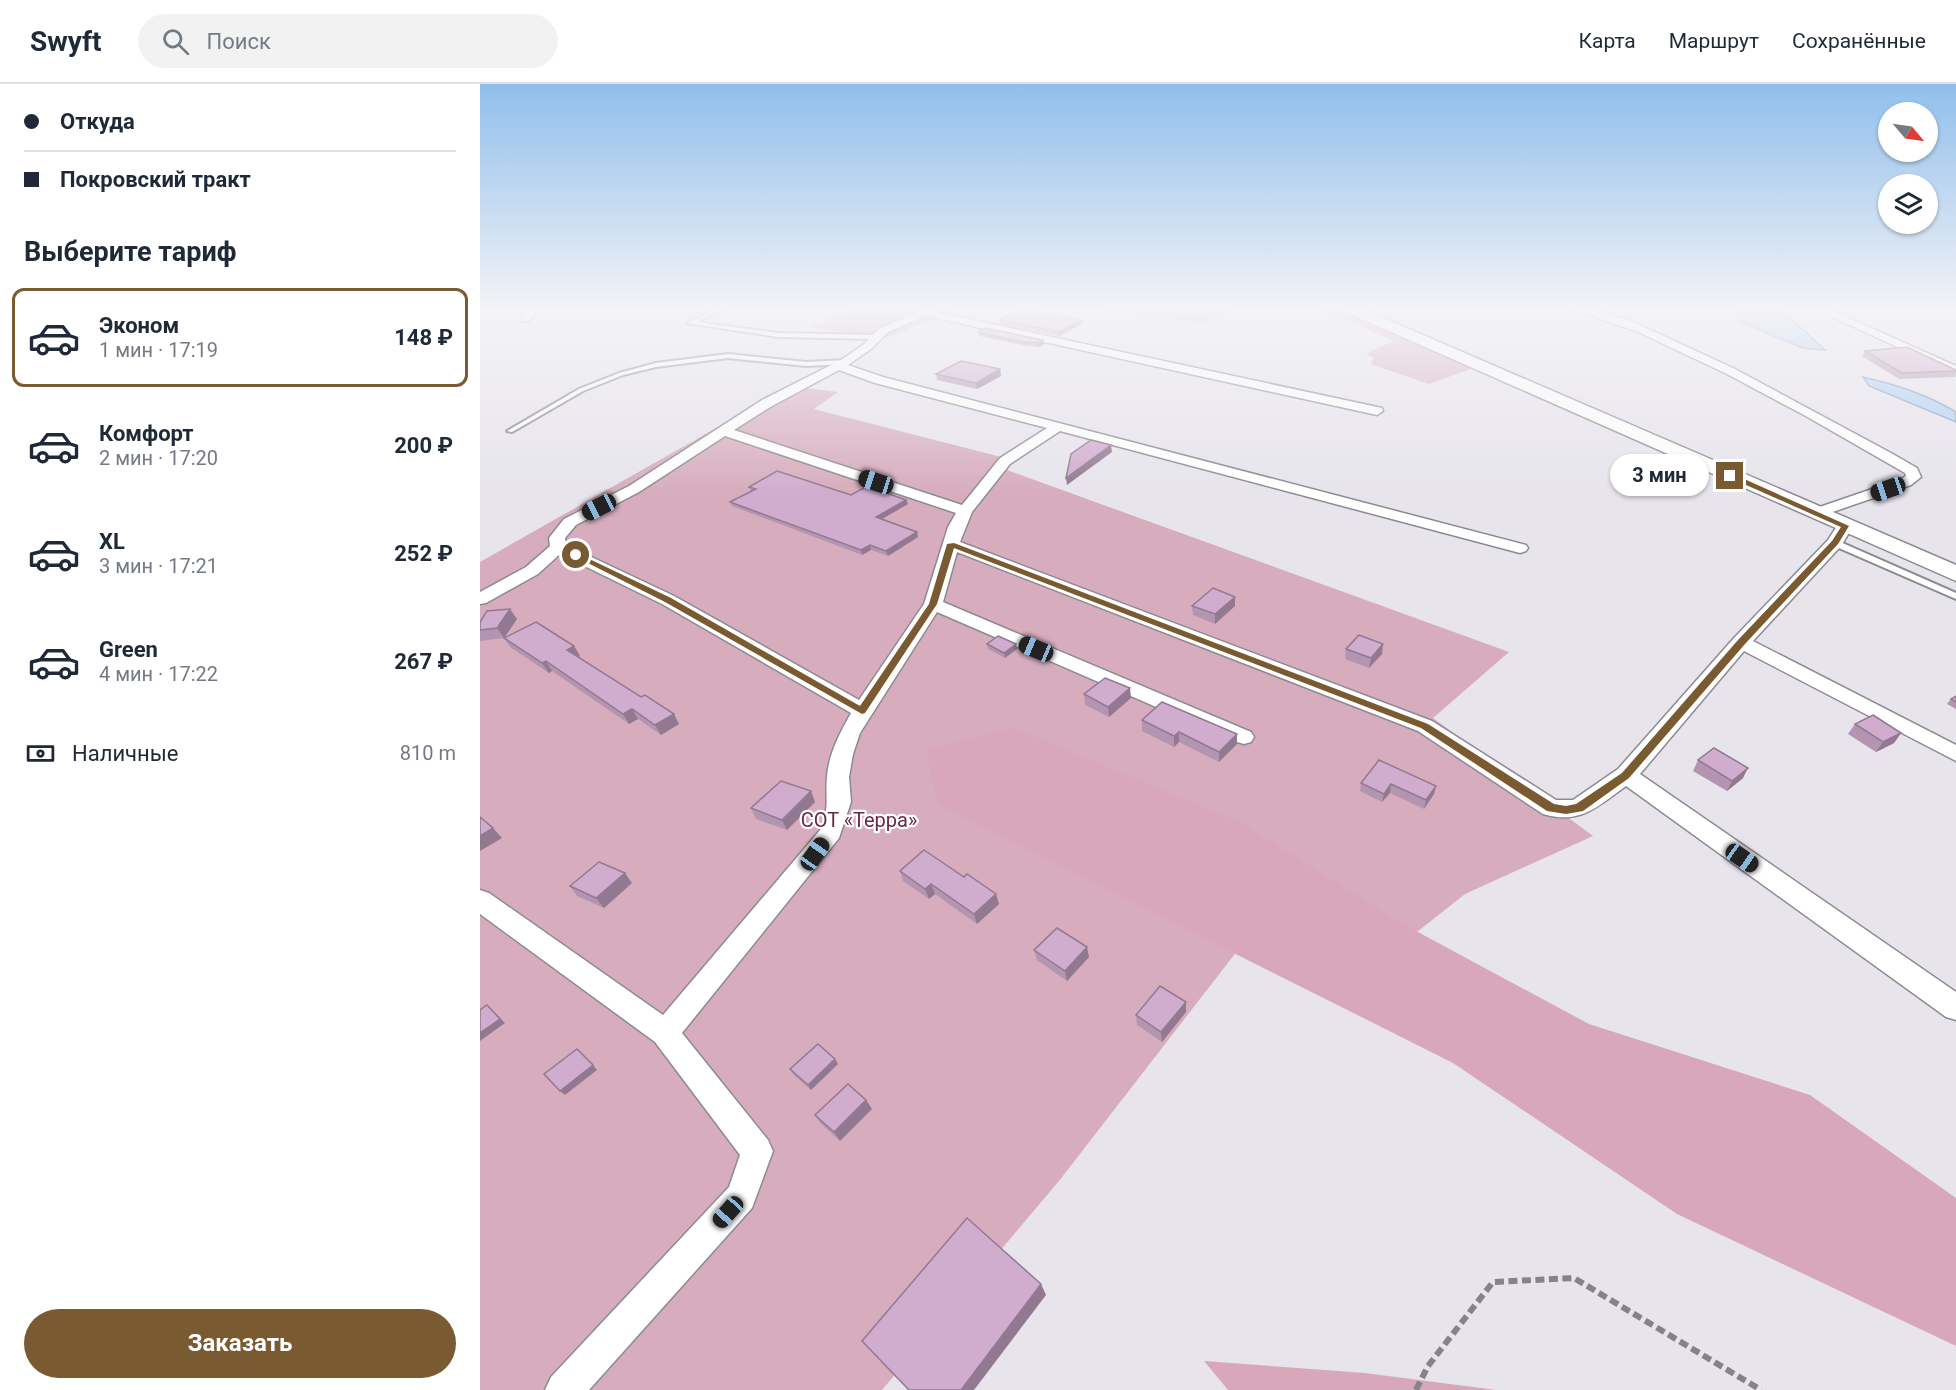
<!DOCTYPE html>
<html lang="ru">
<head>
<meta charset="utf-8">
<style>
	body { margin:0; font-family:Roboto,sans-serif; background:#f2f2f3; color:#1f2937; height:100vh; display:flex; flex-direction:column; font-size:22px; white-space:nowrap }
	* { box-sizing:border-box; margin:0 }
	p { font-size:20px; color:#747a83 }
	.icon { flex:none; width:33px; height:33px; fill:none; stroke:currentColor; stroke-width:2; stroke-linecap:round; stroke-linejoin:round }
	.map { position:relative; flex:1; overflow:hidden }
	.details { display:flex; flex-direction:column; background:#fff; width:480px }
	.details>* { flex:none }
	.guide { display:grid; align-content:center; height:132px; padding:0 24px; background:#fff }
	.needle { width:39px; rotate:119deg }
	.buttons { position:absolute; left:1398px; top:18px; display:grid; gap:12px }
	.buttons a { display:grid; place-items:center; width:60px; height:60px; border-radius:50%; background:#fff; box-shadow:0 2px 4px #0004; font-size:30px }
	.end { position:absolute; width:27px; height:27px; margin:-14px; border:8px solid #7a5a30; background:#fff; box-shadow:0 0 0 3px #fff }
	.from { border-radius:50% }
	.bubble { position:absolute; height:42px; border-radius:21px; background:#fff; box-shadow:0 2px 4px #0004; font-size:20px; font-weight:700; line-height:42px; text-align:center }
	.car { position:absolute; width:18px; height:36px; margin:-18px -9px; border-radius:8px; box-shadow:0 0 4px 2px #0007; background:linear-gradient(#222 24%,#8ab4d8 0 40%,#222 0 76%,#8ab4d8 0 86%,#222 0) }
	.guide b { display:flex; align-items:center; gap:21px; height:57px; font-size:22px }
	.guide b+b { border-top:2px solid #e0e1e3 }
	.guide i { width:15px; height:15px; background:#1f2937 }
	ul { padding:0; list-style:none }
	li { display:flex; align-items:center; gap:18px; height:99px; margin:0 12px 9px; padding:0 12px; border:3px solid transparent; border-radius:12px }
	li div { flex:1 }
	li b { display:block; font-size:22px }
	li em { font-style:normal; font-weight:700 }
	li.current { border-color:#7a5a30 }
	li>.icon { width:54px; height:54px; stroke-width:1.5 }
	h2 { padding:0 24px; font-size:27px; line-height:72px }
	.pay { display:flex; align-items:center; gap:15px; height:66px; padding:0 24px; font-size:22px }
	.pay p { margin-inline-start:auto }
	.button { display:flex; gap:12px; margin-top:auto; padding:12px 24px }
	.button a { flex:1; height:69px; border-radius:36px; background:#7a5a30; color:#fff; font-size:24px; font-weight:700; line-height:69px; text-align:center }
	header { display:flex; align-items:center; gap:36px; box-sizing:border-box; height:84px; padding:0 30px; background:#fff; border-bottom:2px solid #e0e1e3 }
	header strong { font-size:28px }
	nav { display:flex; gap:33px; margin-inline-start:auto; font-size:21px }
	.search { width:420px; height:54px; background:#f2f2f3; display:flex; align-items:center; gap:15px; box-sizing:border-box; padding:0 21px; border-radius:33px; color:#747a83; font-size:22px }
	main { display:flex; flex:1; min-height:0 }
	.map>svg:first-child { display:block }
	.green { fill:#d7adbd }
	.forest { fill:#d8a7ba }
	.water { fill:#accff2; stroke:#849cb5; stroke-width:1.5 }
	.lines { fill:none; stroke-linecap:round; stroke-linejoin:round }
	.service-casing { stroke:#8c8a91; stroke-width:4 }
	.minor-casing { stroke:#8c8a91; stroke-width:3 }
	.secondary-casing { stroke:#8c8a91; stroke-width:3 }
	.path { stroke:#858388; stroke-width:6; stroke-dasharray:9 4.5; stroke-linecap:butt }
	.service { fill:#fff; fill-rule:evenodd }
	.minor { fill:#fff; fill-rule:evenodd }
	.secondary { fill:#fff; fill-rule:evenodd }
	.wall { fill:#b395b2 }
	.shaded-wall { fill:#927991 }
	.building { fill:#d0adcf; stroke:#927991; stroke-width:1.5 }
	.route { fill:#7a5a30 }
	.labels { text-anchor:middle; stroke-width:4.5; stroke-linejoin:round; paint-order:stroke }
	.park-label { font-size:20px; fill:#652944; stroke:#fff }
</style>
</head>
<body>
<header>
<strong>Swyft</strong>
<div class="search"><svg class="icon" aria-label="search" viewBox="0 0 24 24"><circle cx="10" cy="10" r="6"/><path d="M15 15l6 6"/></svg>Поиск</div>
<nav><a>Карта</a><a>Маршрут</a><a>Сохранённые</a></nav>
</header>
<main>
<section class="details">
<div class="guide">
<b><i class="from"></i>Откуда</b>
<b><i></i>Покровский тракт</b>
</div>
<h2>Выберите тариф</h2>
<ul>
<li class="current"><svg class="icon" aria-label="car" viewBox="0 0 24 24"><path d="M5 17H2v-5l4-1 3-4h7l3 4 3 1v5h-3M9 17h6M6 11h13"/><circle cx="7" cy="17" r="2"/><circle cx="17" cy="17" r="2"/></svg><div><b>Эконом</b><p>1 мин · 17:19</p></div><em>148 ₽</em></li>
<li><svg class="icon" aria-label="car" viewBox="0 0 24 24"><path d="M5 17H2v-5l4-1 3-4h7l3 4 3 1v5h-3M9 17h6M6 11h13"/><circle cx="7" cy="17" r="2"/><circle cx="17" cy="17" r="2"/></svg><div><b>Комфорт</b><p>2 мин · 17:20</p></div><em>200 ₽</em></li>
<li><svg class="icon" aria-label="car" viewBox="0 0 24 24"><path d="M5 17H2v-5l4-1 3-4h7l3 4 3 1v5h-3M9 17h6M6 11h13"/><circle cx="7" cy="17" r="2"/><circle cx="17" cy="17" r="2"/></svg><div><b>XL</b><p>3 мин · 17:21</p></div><em>252 ₽</em></li>
<li><svg class="icon" aria-label="car" viewBox="0 0 24 24"><path d="M5 17H2v-5l4-1 3-4h7l3 4 3 1v5h-3M9 17h6M6 11h13"/><circle cx="7" cy="17" r="2"/><circle cx="17" cy="17" r="2"/></svg><div><b>Green</b><p>4 мин · 17:22</p></div><em>267 ₽</em></li>
</ul>
<div class="pay"><svg class="icon" aria-label="cash" viewBox="0 0 24 24"><path d="M3 7h18v10H3z"/><circle cx="12" cy="12" r="2"/></svg>Наличные<p>810 m</p></div>
<div class="button"><a>Заказать</a></div>
</section>
<div class="map">
<svg width="1476" height="1306" viewBox="0 0 1476 1306">
	<rect width="100%" height="100%" fill="#e7e4ec"/>
	<!-- green -->
	<g class="green">
		<polygon points="369,226 475,226 402,256 331,243"/>
		<polygon points="610,226 755,226 722,239"/>
		<polygon points="836,226 866,226 996,283 949,300 890,280 894,274 886,270 913,257 877,240"/>
		<polygon points="310,302 358,308 334,325 521,373 527,386 1029,568 953,634 1113,752 985,810 918,863 809,800 579,1097 402,1306 0,1306 0,478"/>
	</g>
	<!-- forest -->
	<g class="forest">
		<polygon points="535,644 762,739 923,840 1109,940 1330,1011 1476,1114 1476,1262 1197,1130 973,979 457,720 446,665"/>
		<polygon points="724,1277 885,1289 1016,1306 748,1306"/>
	</g>
	<!-- water -->
	<g class="water">
		<polygon points="1257,226 1293,226 1308,232 1345,266 1323,264 1258,237"/>
		<path d="M1383,293c34,8 63,17 93,35v10l-87,-36z"/>
	</g>
	<g class="lines">
		<!-- service casing -->
		<g class="service-casing">
			<g id="service">
				<polygon points="236,226 243,226 216,238 298,249 397,251 400,253 397,255 298,253 207,239"/>
				<polygon points="248,270 326,278 365,276 368,278 365,280 326,282 248,274 176,283 143,291 103,307 32,348 27,347 99,305 139,289 176,279"/>
				<polygon points="1352,457 1358,457 1476,509 1476,515 1352,461"/>
			</g>
		</g>
		<!-- minor casing -->
		<g class="minor-casing">
			<g id="minor">
				<polygon points="47,226 57,226 49,237 41,237 40,235"/>
				<path d="M443,226h14l-1,2 446,96 1,3 -6,4 -451,-99 -38,16 -17,17 -23,16 35,12 643,168 2,3 -2,3 -6,2 -460,-122 -50,33 -38,48 -12,30 472,179 124,79h17l45,-31 116,-131 94,-98 11,-17h12l2,3 -12,20 -88,95 203,104v16l-212,-110 -104,123 316,218v28l-10,-3 -320,-231c-29,21 -46,39 -83,28l-125,-83 -461,-179 -14,50 308,130 3,5 -3,5 -7,2 -7,-2 -300,-130 -77,121 -7,21 -4,23 2,25 -12,36 -157,195 86,107 5,11 -21,57 -163,182h-44l6,-13 178,-190 11,-32 -85,-113 -175,-128v-24l9,3 174,122 158,-186c9,-25 4,-29 6,-53 2,-23 13,-43 24,-63l-189,-109 -102,-50 -22,20 -52,29 -6,1v-12l46,-25 24,-21 -1,-8 15,-19 65,-33 133,-86 79,-40 22,-15 17,-17zM359,286l36,13 172,45 -47,30 -38,47 -228,-75 38,-24zM245,352l231,77 -8,14 -24,77 -65,96 -185,-104 -108,-51 -1,-7 11,-13 63,-33z"/>
				<polygon points="1094,226 1113,226 1151,237 1253,284 1411,369 1437,384 1441,393 1431,401 1341,432 1331,432 1328,429 1331,426 1421,395 1426,392 1425,389 1324,331 1245,289 1158,248"/>
				<polygon points="1337,226 1351,226 1476,282 1476,290"/>
			</g>
		</g>
		<!-- secondary casing -->
		<g class="secondary-casing">
			<polygon id="secondary" points="866,226 885,226 1476,481 1476,497 868,229"/>
		</g>
		<!-- path -->
		<polyline class="path" points="936,1306 948,1282 1013,1198 1094,1194 1281,1306"/>
		<!-- service -->
		<use href="#service" class="service"/>
		<!-- minor -->
		<use href="#minor" class="minor"/>
		<!-- secondary -->
		<use href="#secondary" class="secondary"/>
	</g>
	<!-- wall -->
	<g class="wall">
		<polygon points="520,236 602,240 579,252 520,240"/>
		<polygon points="498,248 563,256 564,260 559,263 543,261 499,252"/>
		<polygon points="1385,267 1476,286 1476,290 1475,293 1419,295 1382,272"/>
		<polygon points="520,285 521,292 497,305 457,296 456,290"/>
		<polygon points="269,403 426,416 428,420 401,435 438,453 408,472 391,466 382,471 252,422 250,418 271,407"/>
		<polygon points="755,513 755,522 735,540 713,531 712,522"/>
		<polygon points="37,535 25,553 94,562 100,572 99,573 199,640 181,651 158,635 149,640 72,587 69,589 30,563 24,554 0,557 0,538"/>
		<polygon points="507,560 536,560 537,565 525,574 508,565"/>
		<polygon points="866,565 902,570 889,584 865,575"/>
		<polygon points="604,610 651,614 629,633 605,621"/>
		<polygon points="1476,612 1476,625 1467,620 1471,615"/>
		<polygon points="662,636 757,650 757,660 739,678 699,658 694,663 662,647"/>
		<polygon points="1375,640 1421,649 1414,659 1396,668 1368,650"/>
		<polygon points="899,676 954,710 944,725 910,709 902,718 880,707 881,699"/>
		<polygon points="1218,676 1263,694 1247,707 1213,687"/>
		<polygon points="335,718 307,746 276,735 271,724"/>
		<polygon points="420,787 484,793 516,810 519,820 497,840 455,810 449,815 423,797"/>
		<polygon points="152,799 124,824 97,812 90,802"/>
		<polygon points="554,866 609,873 587,897 557,876"/>
		<polygon points="706,918 706,928 682,958 657,941 656,931"/>
		<polygon points="355,975 358,980 331,1006 313,990 310,985"/>
		<polygon points="386,1016 392,1025 360,1057 341,1040 335,1031"/>
	</g>
	<!-- shaded-wall -->
	<g class="shaded-wall">
		<polygon points="602,236 602,240 579,252 579,248"/>
		<polygon points="563,256 564,260 559,263 558,259"/>
		<polygon points="520,285 521,292 497,305 496,299"/>
		<polygon points="631,361 632,368 587,401 586,394"/>
		<polygon points="426,416 428,420 397,438 396,433"/>
		<polygon points="437,448 438,453 408,472 406,467"/>
		<polygon points="390,461 391,466 382,471 381,466"/>
		<polygon points="755,513 755,522 735,540 735,530"/>
		<polygon points="30,525 37,535 24,554 17,544"/>
		<polygon points="536,560 537,565 525,574 524,569"/>
		<polygon points="903,560 902,570 889,584 891,574"/>
		<polygon points="94,562 100,572 93,576 87,566"/>
		<polygon points="66,577 72,587 69,589 62,579"/>
		<polygon points="650,604 651,614 629,633 628,623"/>
		<polygon points="152,625 158,635 149,640 143,630"/>
		<polygon points="194,630 199,640 181,651 175,641"/>
		<polygon points="699,648 699,658 694,663 694,652"/>
		<polygon points="1421,649 1414,659 1396,668 1403,658"/>
		<polygon points="757,650 757,660 739,678 739,668"/>
		<polygon points="1268,684 1263,694 1247,707 1252,697"/>
		<polygon points="911,700 910,709 902,718 904,710"/>
		<polygon points="956,702 954,710 944,725 946,716"/>
		<polygon points="331,707 335,718 307,746 302,736"/>
		<polygon points="13,744 22,754 0,767 0,752"/>
		<polygon points="145,789 152,799 124,824 116,814"/>
		<polygon points="451,800 455,810 449,815 445,805"/>
		<polygon points="516,810 519,820 497,840 494,830"/>
		<polygon points="607,863 609,873 587,897 585,887"/>
		<polygon points="706,918 706,928 682,958 681,948"/>
		<polygon points="7,921 25,939 0,957 0,949"/>
		<polygon points="355,975 358,980 331,1006 328,1001"/>
		<polygon points="113,981 117,986 85,1011 80,1007"/>
		<polygon points="386,1016 392,1025 360,1057 354,1048"/>
		<polygon points="561,1200 566,1211 494,1306 481,1306"/>
	</g>
	<!-- building -->
	<g class="building">
		<polygon points="538,226 548,226 602,236 579,248 520,236"/>
		<polygon points="505,244 563,256 558,259 542,258 498,248"/>
		<polygon points="1427,263 1476,286 1476,287 1422,289 1385,267"/>
		<polygon points="481,277 520,285 496,299 456,290"/>
		<polygon points="611,356 631,361 586,394 591,370"/>
		<polygon points="297,387 371,411 387,402 426,416 396,433 437,448 406,467 390,461 381,466 250,418 276,405 269,403"/>
		<polygon points="733,504 755,513 735,530 712,522"/>
		<polygon points="30,525 17,544 0,546 0,538 7,527"/>
		<polygon points="56,538 94,562 87,566 161,613 165,611 194,630 175,641 152,625 143,630 66,577 62,579 24,554"/>
		<polygon points="879,551 903,560 891,574 866,565"/>
		<polygon points="518,552 536,560 524,569 507,560"/>
		<polygon points="625,594 650,604 628,623 604,610"/>
		<polygon points="1476,612 1476,618 1471,615"/>
		<polygon points="682,618 757,650 739,668 699,648 694,652 662,636"/>
		<polygon points="1393,631 1421,649 1403,658 1375,640"/>
		<polygon points="1234,664 1268,684 1252,697 1218,676"/>
		<polygon points="899,676 956,702 946,716 911,700 904,710 881,699"/>
		<polygon points="301,697 331,707 302,736 271,724"/>
		<polygon points="0,733 13,744 0,752"/>
		<polygon points="444,766 484,793 487,790 516,810 494,830 451,800 445,805 420,787"/>
		<polygon points="119,778 145,789 116,814 90,802"/>
		<polygon points="577,844 607,863 585,887 554,866"/>
		<polygon points="680,902 706,918 681,948 656,931"/>
		<polygon points="7,921 20,935 0,949 0,926"/>
		<polygon points="338,960 355,975 328,1001 310,985"/>
		<polygon points="97,965 113,981 80,1007 64,990"/>
		<polygon points="368,1000 386,1016 354,1048 335,1031"/>
		<polygon points="487,1134 561,1200 481,1306 429,1306 382,1257"/>
	</g>
	<!-- sky -->
	<linearGradient id="sky" x2="0" y2="1"><stop stop-color="#90bfec"/><stop offset="0.55" stop-color="#f4f3f6"/><stop offset="1" stop-color="#f4f3f6" stop-opacity="0"/></linearGradient>
	<rect width="1476" height="409" fill="url(#sky)"/>
	<!-- route -->
	<polygon class="route" points="1248,390 1253,390 1369,442 1358,460 1265,560 1149,694 1103,727 1086,730 1067,727 941,644 474,464 457,520 385,629 382,630 185,518 92,471 99,470 191,514 380,622 449,520 467,460 474,459 948,640 1074,720 1086,722 1096,720 1142,689 1258,556 1352,457 1361,443 1248,393"/>
	<g class="labels">
		<!-- park labels -->
		<g class="park-label">
			<text x="379" y="743">СОТ «Терра»</text>
		</g>
	</g>
</svg>
<div class="buttons">
<a><svg class="needle" viewBox="-14 -14 28 28"><path d="M0-13l5 13h-10z" fill="#e53935"/><path d="M0 13l5-13h-10z" fill="#747a83"/></svg></a>
<a><svg class="icon" aria-label="layers" viewBox="0 0 24 24"><path d="M12 4l9 5-9 5-9-5zM3 14l9 5 9-5"/></svg></a>
</div>
<i class="end from" style="left:96px;top:471px"></i>
<i class="end" style="left:1250px;top:392px"></i>
<div class="bubble" style="left:1130px;top:370px;width:99px">3 мин</div>
<i class="car" style="left:396px;top:398px;rotate:288deg"></i>
<i class="car" style="left:1408px;top:405px;rotate:251deg"></i>
<i class="car" style="left:119px;top:423px;rotate:243deg"></i>
<i class="car" style="left:556px;top:565px;rotate:293deg"></i>
<i class="car" style="left:335px;top:770px;rotate:35deg"></i>
<i class="car" style="left:1262px;top:774px;rotate:125deg"></i>
<i class="car" style="left:248px;top:1128px;rotate:222deg"></i>
</div>
</main>
</body>
</html>
